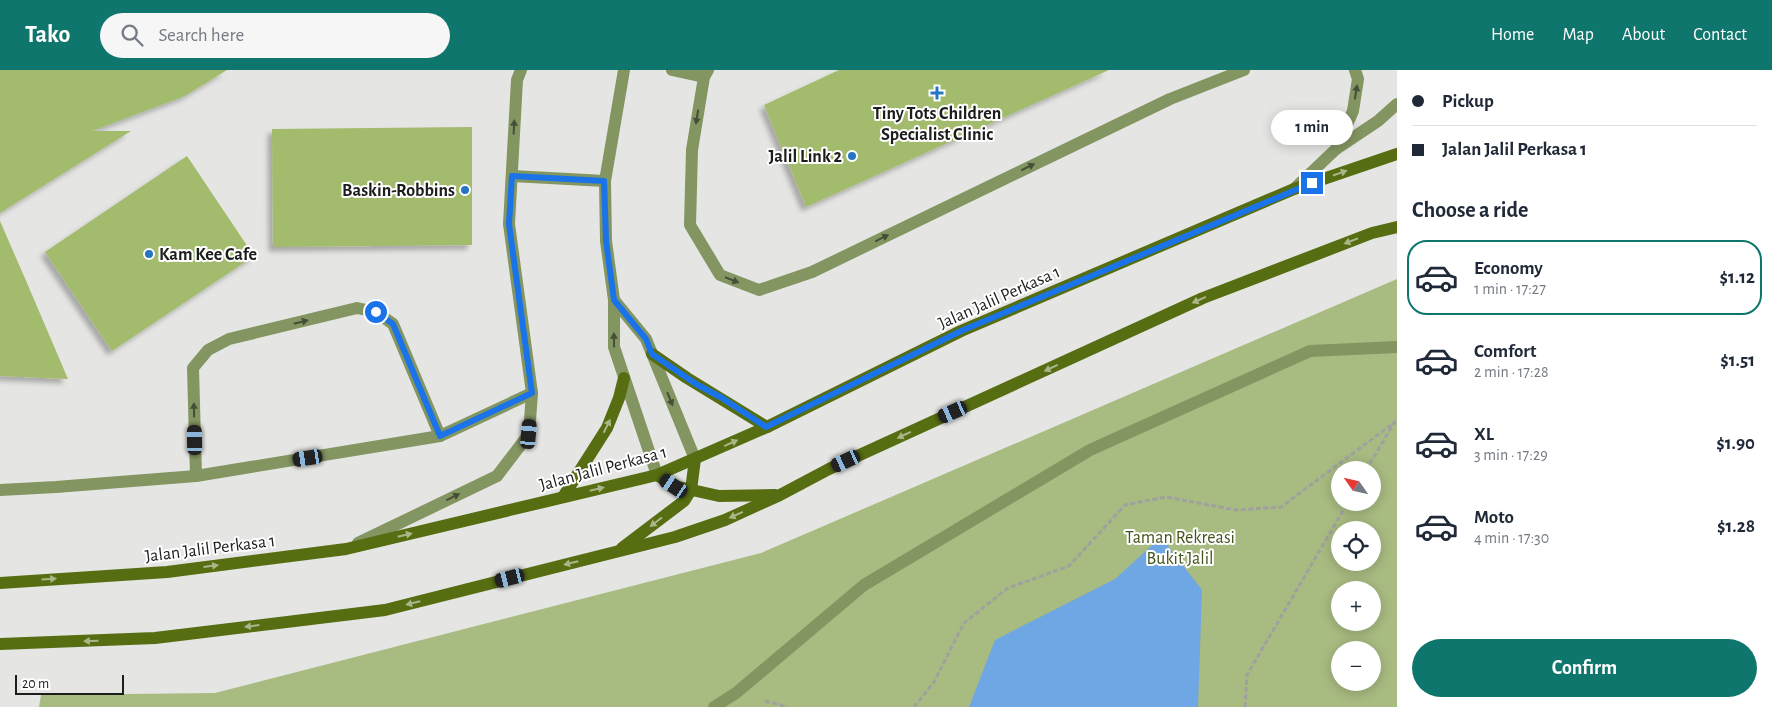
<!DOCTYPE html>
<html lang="en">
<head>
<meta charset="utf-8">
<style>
	body { margin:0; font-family:"Alegreya Sans",sans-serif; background:#f6f6f7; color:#1f2937; height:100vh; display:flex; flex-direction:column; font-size:19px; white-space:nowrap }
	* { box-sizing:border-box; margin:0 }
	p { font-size:16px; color:#747a83 }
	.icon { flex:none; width:28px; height:28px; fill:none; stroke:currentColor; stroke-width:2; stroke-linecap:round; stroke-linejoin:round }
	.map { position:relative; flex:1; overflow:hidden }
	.drawer { display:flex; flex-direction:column; background:#fff; width:375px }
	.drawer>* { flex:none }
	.guide { display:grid; align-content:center; height:110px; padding:0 15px; background:#fff }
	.needle { width:32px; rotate:304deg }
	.controls { position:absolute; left:1331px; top:391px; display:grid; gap:10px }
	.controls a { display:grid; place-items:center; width:50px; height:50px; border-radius:50%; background:#fff; box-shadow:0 2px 12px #0003; font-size:25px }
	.scale { position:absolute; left:15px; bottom:12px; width:109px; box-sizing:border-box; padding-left:5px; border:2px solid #1d1e1c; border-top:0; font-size:14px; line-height:18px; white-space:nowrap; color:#1d1e1c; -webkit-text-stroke:4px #fff; paint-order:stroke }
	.end { position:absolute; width:22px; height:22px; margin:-11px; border:6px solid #1a73e8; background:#fff; box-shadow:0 0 0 2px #fff }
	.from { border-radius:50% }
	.bubble { position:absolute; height:35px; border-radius:18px; background:#fff; box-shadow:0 2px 12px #0003; font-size:16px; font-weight:600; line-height:35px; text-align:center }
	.car { position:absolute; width:15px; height:30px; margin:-15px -8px; border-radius:6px; box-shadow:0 0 4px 1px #0007; background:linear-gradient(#222 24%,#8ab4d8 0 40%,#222 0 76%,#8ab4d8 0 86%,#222 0) }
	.guide b { display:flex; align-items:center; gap:18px; height:48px; font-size:19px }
	.guide b+b { border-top:1px solid #e0e1e3 }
	.guide i { width:12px; height:12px; background:#1f2937 }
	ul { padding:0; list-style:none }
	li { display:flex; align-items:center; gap:15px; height:75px; margin:0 10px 8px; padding:0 5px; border:2px solid transparent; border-radius:20px }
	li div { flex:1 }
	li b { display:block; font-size:19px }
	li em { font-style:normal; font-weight:600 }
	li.current { border-color:#0f766e }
	li>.icon { width:45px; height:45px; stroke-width:1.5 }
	h2 { padding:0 15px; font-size:22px; line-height:60px }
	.action { display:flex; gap:10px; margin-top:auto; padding:10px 15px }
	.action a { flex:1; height:58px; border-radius:30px; background:#0f766e; color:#fff; font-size:20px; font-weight:600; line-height:58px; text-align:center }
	header { display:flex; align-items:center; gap:30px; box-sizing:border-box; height:70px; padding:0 25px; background:#0f766e; color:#fff }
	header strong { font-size:24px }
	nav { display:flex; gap:28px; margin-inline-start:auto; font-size:18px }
	.search { width:350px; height:45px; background:#f6f6f7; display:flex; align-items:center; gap:12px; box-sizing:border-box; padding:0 18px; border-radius:28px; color:#747a83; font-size:19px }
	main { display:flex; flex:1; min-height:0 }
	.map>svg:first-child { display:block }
	.green { fill:#a8bb81; fill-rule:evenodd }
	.water { fill:#6fa6e4 }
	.building { fill:#a2bb6c; filter:url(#shadow) }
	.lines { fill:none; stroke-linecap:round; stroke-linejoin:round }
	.path { stroke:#a0a19f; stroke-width:3; stroke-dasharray:5 2.5; stroke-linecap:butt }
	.service { stroke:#839561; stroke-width:12 }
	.minor { stroke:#839561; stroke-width:12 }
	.secondary { stroke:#566d12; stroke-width:12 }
	.oneway { fill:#464e38 }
	.oneway2 { fill:#aab688 }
	.route { stroke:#1a73e8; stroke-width:6 }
	.poi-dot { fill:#2674c3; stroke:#fff; stroke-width:2 }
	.labels { text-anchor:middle; stroke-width:4; stroke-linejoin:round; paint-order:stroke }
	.poi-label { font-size:18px; font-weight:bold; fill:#1d1e1c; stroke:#fff; text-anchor:end }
	.street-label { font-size:18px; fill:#1d1e1c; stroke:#fff }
	.park-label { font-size:18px; fill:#44541c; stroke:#fff }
</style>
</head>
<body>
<header>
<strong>Tako</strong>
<div class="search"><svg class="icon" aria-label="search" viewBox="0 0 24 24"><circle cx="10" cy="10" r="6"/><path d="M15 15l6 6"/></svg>Search here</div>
<nav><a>Home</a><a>Map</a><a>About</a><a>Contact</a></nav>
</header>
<main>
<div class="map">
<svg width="1397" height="637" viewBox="0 0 1397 637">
	<defs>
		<filter id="shadow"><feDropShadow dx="-4.5" dy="4.5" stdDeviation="2.5" flood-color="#0004"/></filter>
	</defs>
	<rect width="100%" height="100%" fill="#e5e6e3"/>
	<!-- green -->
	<path class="green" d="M1397,209v428h-1358l2,-12 174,-2 546,-140zM1340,400h32v32h-32zM1340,460h32v32h-32zM1340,520h32v32h-32zM1340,580h32v32h-32z"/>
	<!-- water -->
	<polygon class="water" points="1161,467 1202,520 1198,637 969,637 995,570 1115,509"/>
	<!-- building -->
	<g class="building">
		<polygon points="0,0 227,0 185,26 92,61 131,61 0,143"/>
		<polygon points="839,0 1109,0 806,137 764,35"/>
		<polygon points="472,57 472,175 273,177 272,59"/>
		<polygon points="187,86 254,186 112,281 45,182"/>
		<polygon points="0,151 27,213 68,309 0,306"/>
	</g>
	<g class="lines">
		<!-- path -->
		<g class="path">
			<polyline points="1366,400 1397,348"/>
			<polyline points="765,631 788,637"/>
			<polyline points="914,637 934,612 964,553 1008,518 1069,496 1125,435 1166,427 1236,440 1281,437 1395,352"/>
			<polyline points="1245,637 1247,605 1348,432"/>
		</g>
		<!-- service -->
		<g class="service">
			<polyline points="672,0 704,7"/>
			<polyline points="708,0 704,7 692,80 690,155 720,205 759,220 812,202 1170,29 1244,0"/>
			<polyline points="512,106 605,111"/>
			<polyline points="196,406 193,298 208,280 229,269 357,238 376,242 393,254 440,366"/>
			<polyline points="0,420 56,417 196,406 440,366 532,323 509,154 517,10 521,0"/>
			<polyline points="358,473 497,406 529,364 532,323"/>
			<polyline points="714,637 736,623 864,515 1090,380 1310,281 1397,277"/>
		</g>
		<!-- minor -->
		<g class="minor">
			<polyline points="624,0 605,111 606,171 614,230 614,277 657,405"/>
			<polyline points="1336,79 1378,51 1397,34"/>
			<polyline points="1294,119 1336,79 1353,41 1358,9 1355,0"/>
			<polyline points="614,230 646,269 695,389"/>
		</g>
		<!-- secondary -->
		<g class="secondary">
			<polyline points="652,284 687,308 767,357"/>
			<polyline points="657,405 674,416 719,426 775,425"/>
			<polyline points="563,427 607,358 619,328 624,308"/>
			<polyline points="622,478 684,431 691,420 695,389"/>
			<polyline points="0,513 167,502 346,479 657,405 767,357 961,261 1294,119 1397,84"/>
			<polyline points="0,574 155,568 385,540 675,467 725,450 780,425 829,399 1203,228 1372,163 1397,157"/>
		</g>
	</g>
	<!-- one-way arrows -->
	<defs><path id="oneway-solid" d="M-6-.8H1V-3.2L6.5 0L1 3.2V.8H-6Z" transform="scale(1.25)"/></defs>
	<g class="oneway">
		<use href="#oneway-solid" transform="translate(1356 22) rotate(-81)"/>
		<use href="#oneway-solid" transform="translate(697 47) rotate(99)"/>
		<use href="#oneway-solid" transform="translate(514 57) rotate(-87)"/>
		<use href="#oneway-solid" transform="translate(1028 97) rotate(-26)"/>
		<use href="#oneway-solid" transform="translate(882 168) rotate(-26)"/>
		<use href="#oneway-solid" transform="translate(732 210) rotate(22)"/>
		<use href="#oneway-solid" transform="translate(301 252) rotate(-14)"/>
		<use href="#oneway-solid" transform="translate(614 270) rotate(-91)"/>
		<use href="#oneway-solid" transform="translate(670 329) rotate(68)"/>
		<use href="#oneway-solid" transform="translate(194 340) rotate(-91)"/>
		<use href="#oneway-solid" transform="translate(453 427) rotate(-26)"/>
	</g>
	<g class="oneway2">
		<use href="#oneway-solid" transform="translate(1340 103) rotate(-19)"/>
		<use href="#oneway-solid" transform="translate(1351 171) rotate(159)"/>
		<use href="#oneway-solid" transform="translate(1199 230) rotate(156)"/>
		<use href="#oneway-solid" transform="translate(1051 298) rotate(155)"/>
		<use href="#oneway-solid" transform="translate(607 356) rotate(-64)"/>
		<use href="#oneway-solid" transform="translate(904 365) rotate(155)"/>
		<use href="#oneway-solid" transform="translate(731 373) rotate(-24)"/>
		<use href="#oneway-solid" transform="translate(597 419) rotate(-13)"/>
		<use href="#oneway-solid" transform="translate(736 445) rotate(156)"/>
		<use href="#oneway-solid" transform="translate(656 452) rotate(143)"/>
		<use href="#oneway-solid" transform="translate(405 465) rotate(-13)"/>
		<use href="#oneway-solid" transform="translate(571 493) rotate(166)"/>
		<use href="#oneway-solid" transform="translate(211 496) rotate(-7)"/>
		<use href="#oneway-solid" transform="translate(49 509) rotate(-4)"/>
		<use href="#oneway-solid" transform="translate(413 533) rotate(166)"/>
		<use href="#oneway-solid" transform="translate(252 556) rotate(173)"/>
		<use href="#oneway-solid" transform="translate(91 571) rotate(178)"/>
	</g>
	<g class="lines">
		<!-- route -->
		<polyline class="route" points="376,242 393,254 440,366 532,323 509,154 512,106 604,111 606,171 614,230 646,269 652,284 696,314 722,328 766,357 961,261 1312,113"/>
	</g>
	<!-- markers -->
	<g class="poi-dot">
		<path d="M934.5 15.5h5v5h5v5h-5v5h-5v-5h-5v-5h5z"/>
		<circle cx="852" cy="86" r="5"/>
		<circle cx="465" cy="120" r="5"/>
		<circle cx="149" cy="184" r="5"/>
	</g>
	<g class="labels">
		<!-- poi labels -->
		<g class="poi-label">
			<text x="937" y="49" text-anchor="middle">Tiny Tots Children<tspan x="937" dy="21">Specialist Clinic</tspan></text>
			<text x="842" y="92">Jalil Link 2</text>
			<text x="455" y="126">Baskin-Robbins</text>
			<text x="159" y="190" text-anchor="start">Kam Kee Cafe</text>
		</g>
		<!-- street labels -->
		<g class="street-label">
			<text transform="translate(999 227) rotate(-24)" y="6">Jalan Jalil Perkasa 1</text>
			<text transform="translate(603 398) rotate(-15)" y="6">Jalan Jalil Perkasa 1</text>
			<text transform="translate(210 478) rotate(-7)" y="6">Jalan Jalil Perkasa 1</text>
		</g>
		<!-- park labels -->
		<g class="park-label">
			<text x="1180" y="473">Taman Rekreasi<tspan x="1180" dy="21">Bukit Jalil</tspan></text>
		</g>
	</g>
</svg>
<div class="controls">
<a><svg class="needle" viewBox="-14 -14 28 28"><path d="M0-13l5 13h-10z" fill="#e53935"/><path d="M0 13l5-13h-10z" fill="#747a83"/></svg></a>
<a><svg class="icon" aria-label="locate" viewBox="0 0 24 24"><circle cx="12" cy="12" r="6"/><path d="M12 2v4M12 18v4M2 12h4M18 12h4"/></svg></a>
<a>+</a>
<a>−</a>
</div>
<div class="scale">20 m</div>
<i class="end from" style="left:376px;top:242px"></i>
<i class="end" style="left:1312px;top:113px"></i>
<div class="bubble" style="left:1271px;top:40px;width:82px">1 min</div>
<i class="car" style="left:953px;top:342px;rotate:246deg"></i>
<i class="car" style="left:529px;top:364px;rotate:5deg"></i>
<i class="car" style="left:195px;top:370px;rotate:359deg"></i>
<i class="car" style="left:308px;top:388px;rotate:261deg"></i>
<i class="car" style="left:846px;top:391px;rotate:245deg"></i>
<i class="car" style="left:674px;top:416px;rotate:304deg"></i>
<i class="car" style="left:510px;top:508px;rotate:256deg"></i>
</div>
<section class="drawer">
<div class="guide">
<b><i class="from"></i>Pickup</b>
<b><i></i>Jalan Jalil Perkasa 1</b>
</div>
<h2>Choose a ride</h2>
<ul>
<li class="current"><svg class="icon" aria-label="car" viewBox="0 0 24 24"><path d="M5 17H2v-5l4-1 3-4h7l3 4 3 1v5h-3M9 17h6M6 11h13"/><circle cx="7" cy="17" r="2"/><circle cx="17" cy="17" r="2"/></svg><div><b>Economy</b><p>1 min · 17:27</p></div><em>$1.12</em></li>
<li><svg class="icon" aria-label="car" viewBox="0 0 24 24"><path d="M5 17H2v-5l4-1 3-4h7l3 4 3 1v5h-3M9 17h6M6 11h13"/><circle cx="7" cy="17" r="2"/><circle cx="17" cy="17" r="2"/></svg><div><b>Comfort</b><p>2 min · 17:28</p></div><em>$1.51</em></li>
<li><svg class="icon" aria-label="car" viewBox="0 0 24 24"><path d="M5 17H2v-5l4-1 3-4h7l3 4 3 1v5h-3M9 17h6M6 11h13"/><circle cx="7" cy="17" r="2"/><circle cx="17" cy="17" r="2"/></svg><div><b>XL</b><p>3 min · 17:29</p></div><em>$1.90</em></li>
<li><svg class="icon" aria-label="car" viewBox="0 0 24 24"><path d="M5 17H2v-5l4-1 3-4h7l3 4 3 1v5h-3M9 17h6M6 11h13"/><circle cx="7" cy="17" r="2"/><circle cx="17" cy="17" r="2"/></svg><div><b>Moto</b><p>4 min · 17:30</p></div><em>$1.28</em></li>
</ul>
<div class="action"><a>Confirm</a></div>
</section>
</main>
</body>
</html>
